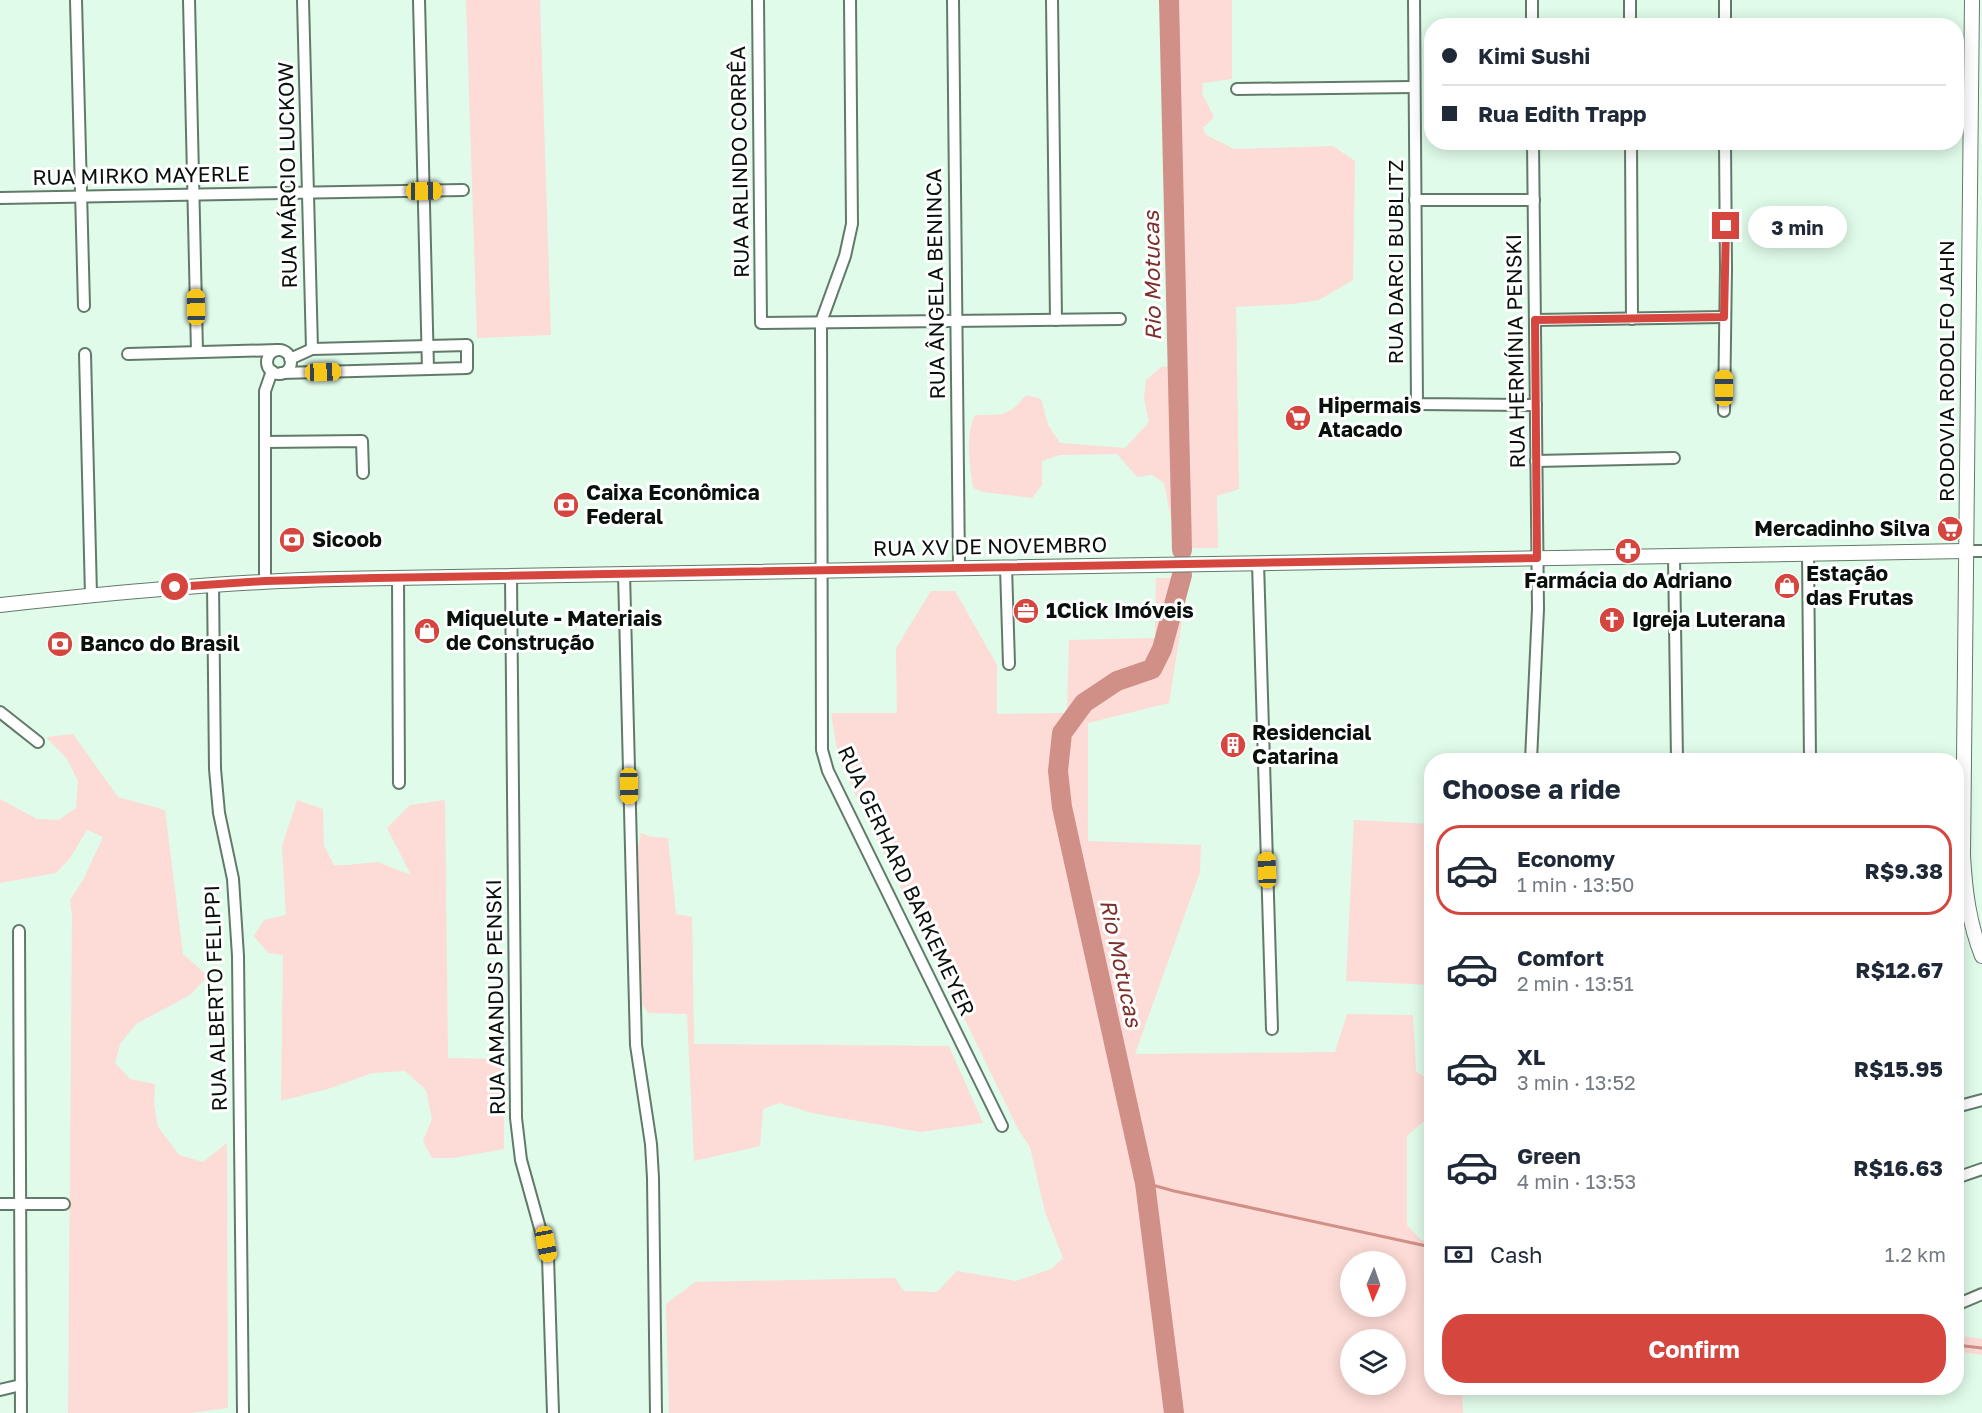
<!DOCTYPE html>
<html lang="en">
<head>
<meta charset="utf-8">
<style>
	body { margin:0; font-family:"Golos Text",sans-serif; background:#f6f6f7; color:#1f2937; height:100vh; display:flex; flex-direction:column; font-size:22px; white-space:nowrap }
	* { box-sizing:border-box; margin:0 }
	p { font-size:20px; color:#747a83 }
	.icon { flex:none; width:33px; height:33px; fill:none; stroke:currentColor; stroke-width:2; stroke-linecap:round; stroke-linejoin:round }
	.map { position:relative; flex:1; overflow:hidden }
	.sheet { position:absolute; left:1424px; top:753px; width:540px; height:642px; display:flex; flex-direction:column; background:#fff; border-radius:24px; box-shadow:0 3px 15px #0003 }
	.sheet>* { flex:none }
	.banner { position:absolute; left:1424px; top:18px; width:540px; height:132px; border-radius:24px; box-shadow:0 3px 15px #0003; display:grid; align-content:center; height:132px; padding:0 18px; background:#fff }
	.needle { width:39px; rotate:182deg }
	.controls { position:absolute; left:1340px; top:1251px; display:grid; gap:12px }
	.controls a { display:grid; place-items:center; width:66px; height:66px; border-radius:50%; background:#fff; box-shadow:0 3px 15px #0003; font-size:30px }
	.end { position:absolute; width:27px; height:27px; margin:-14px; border:8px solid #d4463e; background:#fff; box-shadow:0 0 0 3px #fff }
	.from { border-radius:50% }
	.bubble { position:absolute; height:42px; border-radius:21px; background:#fff; box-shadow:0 3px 15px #0003; font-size:20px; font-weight:700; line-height:42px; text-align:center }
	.car { position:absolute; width:18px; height:36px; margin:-18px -9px; border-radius:8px; box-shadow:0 0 4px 2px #0007; background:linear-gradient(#f5c518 24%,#345 0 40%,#f5c518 0 76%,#345 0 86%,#f5c518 0) }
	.banner b { display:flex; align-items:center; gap:21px; height:57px; font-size:22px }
	.banner b+b { border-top:2px solid #e0e1e3 }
	.banner i { width:15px; height:15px; background:#1f2937 }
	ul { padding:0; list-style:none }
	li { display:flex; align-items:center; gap:18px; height:90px; margin:0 12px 9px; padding:0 6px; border:3px solid transparent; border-radius:24px }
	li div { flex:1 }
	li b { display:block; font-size:22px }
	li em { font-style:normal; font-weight:700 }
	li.selected { border-color:#d4463e }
	li>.icon { width:54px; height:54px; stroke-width:1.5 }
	h2 { padding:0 18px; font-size:27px; line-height:72px }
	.pay { display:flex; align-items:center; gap:15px; height:66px; padding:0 18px; font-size:22px }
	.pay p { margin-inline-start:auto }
	.primary-button { display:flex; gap:12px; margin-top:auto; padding:12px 18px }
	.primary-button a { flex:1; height:69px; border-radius:24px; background:#d4463e; color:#fff; font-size:24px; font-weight:700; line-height:69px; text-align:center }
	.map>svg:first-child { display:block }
	.green { fill:#fddbd6; fill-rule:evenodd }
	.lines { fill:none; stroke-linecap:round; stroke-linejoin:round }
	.stream { stroke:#d08f87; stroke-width:3 }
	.river { stroke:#d08f87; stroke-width:20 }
	.minor-casing { stroke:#627a6a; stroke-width:14 }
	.major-casing { stroke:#627a6a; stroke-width:16 }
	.minor { stroke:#fff; stroke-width:10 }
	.major { stroke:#fff; stroke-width:14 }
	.route { stroke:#d4463e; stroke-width:8 }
	.labels { text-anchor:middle; stroke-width:6; stroke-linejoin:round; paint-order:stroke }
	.street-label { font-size:21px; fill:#08110c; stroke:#fff }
	.poi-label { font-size:21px; font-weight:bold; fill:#08110c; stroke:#fff; text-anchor:start }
	.water-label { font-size:22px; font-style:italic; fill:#7d2f29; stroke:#fff }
</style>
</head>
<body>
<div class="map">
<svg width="1982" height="1413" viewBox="0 0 1982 1413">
	<rect width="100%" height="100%" fill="#e0fbe9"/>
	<!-- green -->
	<g class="green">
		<polygon points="466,0 540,0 551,335 477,338"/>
		<path d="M1163,0h69v79l-29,4 -1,10 12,24 -11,11 3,7 28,14 99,-3 22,15 -2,119 -34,20 -26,4 -57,3 3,182 -22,7 1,52h-41l-13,-65 -12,-8 -15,2 -20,-23 -57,1 -18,6v24l-10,13 -49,-6 -10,-4c-3,-21 -8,-54 2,-73 25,0 34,2 51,-20l15,4 7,26 12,18 65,5 24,-26 -5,-23 2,-19 15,-13 10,-1z"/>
		<path d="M1156,578h33l-20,125 -81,20v118l113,4 -1,27 -65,182 200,-2 12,-38 66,1 3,56 15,11v33l-24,21v89l14,15 10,2v146h31l1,25h-794l-3,-109 29,-22 200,-4 9,13 33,1 20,-21 59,10 35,-12 12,-11 -18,-46 -15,-65 -11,-16 -180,-370 -8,-48h66l-1,-65 35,-57h24l42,74v49l70,-1 2,-73 86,-2zM1350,1262h45v44h-45zM1350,1340h45v44h-45z"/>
		<polygon points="73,734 118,797 165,810 183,954 208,976 190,995 136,1024 120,1044 115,1063 130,1079 155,1084 154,1104 158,1127 179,1155 203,1162 227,1143 228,1408 190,1413 68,1413 72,915 70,900 83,880 103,837 87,830 70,858 56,873 0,883 0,799 37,819 59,820 76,808 78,781 67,759 46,737"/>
		<polygon points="297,800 323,809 324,846 334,865 347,865 378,862 411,875 387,828 410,805 445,800 448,1058 504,1059 504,1149 453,1158 432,1158 423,1141 432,1119 426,1090 405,1071 372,1073 331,1088 281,1101 283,955 268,953 254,936 264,920 286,915 282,846"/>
		<polygon points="1354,820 1431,824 1431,985 1346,981"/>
		<polygon points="641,833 652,837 668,838 676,914 692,917 694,1044 949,1046 983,1123 921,1132 812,1113 779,1103 763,1109 760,1146 694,1161 687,1014 648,1013 642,1004 637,853"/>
		<polygon points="1956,1335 1982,1339 1982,1355 1956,1351"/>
	</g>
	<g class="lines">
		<!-- stream -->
		<g class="stream">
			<polyline points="1145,1183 1174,1191 1431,1247"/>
			<polyline points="1956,1345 1982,1348"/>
		</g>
		<!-- river -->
		<g class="river">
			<polyline points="1169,0 1182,550"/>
			<polyline points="1174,1413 1145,1183 1062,807 1058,771 1062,733 1084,703 1117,681 1152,669 1162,649 1182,575"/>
		</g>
		<!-- minor casing -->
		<g class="minor-casing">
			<g id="minor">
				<polyline points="76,0 84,306"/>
				<polyline points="189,0 197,352"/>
				<polyline points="303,0 312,349"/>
				<polyline points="419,0 428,369"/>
				<polyline points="758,0 761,323 1120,319"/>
				<polyline points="850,0 852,224 845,256 821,322 822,750 828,771 1002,1126"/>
				<polyline points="953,0 959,568"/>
				<polyline points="1052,0 1056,320"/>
				<polyline points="1414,0 1417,404 1536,405"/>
				<polyline points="1532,0 1532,26"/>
				<polyline points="1630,0 1630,26"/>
				<polyline points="1725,26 1725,0"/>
				<polyline points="1237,89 1414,87"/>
				<polyline points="1631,142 1632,319"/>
				<polyline points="0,198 463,190"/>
				<polyline points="1415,200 1534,200"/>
				<polyline points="1535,320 1724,317"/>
				<circle cx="279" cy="362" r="12"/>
				<polyline points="85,354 91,595"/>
				<polyline points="128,354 278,350"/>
				<polyline points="281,373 467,368 467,345 312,349 290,359"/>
				<polyline points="1724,411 1726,268 1725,142"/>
				<polyline points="265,442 362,441 363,473"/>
				<polyline points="1536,461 1674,458"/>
				<polyline points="1966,551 1982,551"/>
				<polyline points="1808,554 1810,760"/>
				<polyline points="1674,556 1677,760"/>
				<polyline points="1258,563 1272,1029"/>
				<polyline points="1006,567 1009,664"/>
				<polyline points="624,573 636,1045 651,1144 653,1178 656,1413"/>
				<polyline points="511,576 516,1118 521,1160 548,1257 553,1413"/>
				<polyline points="398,577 399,783"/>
				<polyline points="265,581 265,391 272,371"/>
				<polyline points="213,584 215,769 219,813 233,879 238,956 243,1413"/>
				<polyline points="0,712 38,742"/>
				<polyline points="1531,760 1538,609 1533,142"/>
				<polyline points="19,931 21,1413"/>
				<polyline points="1956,1107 1982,1100"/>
				<polyline points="1956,1178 1982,1169"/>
				<polyline points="0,1204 64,1204"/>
				<polyline points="1956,1305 1982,1294"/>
				<polyline points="0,1390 21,1385"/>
			</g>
		</g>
		<!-- major casing -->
		<g class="major-casing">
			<g id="major">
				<path d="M1972,0l-9,856c2,35 6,67 19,100"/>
				<path d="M0,605c111,-12 222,-23 335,-26l1631,-28"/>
			</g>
		</g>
		<!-- minor -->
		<use href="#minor" class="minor"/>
		<!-- major -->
		<use href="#major" class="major"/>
	</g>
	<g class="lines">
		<!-- route -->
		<polyline class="route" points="175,587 265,581 374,578 1537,558 1535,320 1724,317 1726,226"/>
	</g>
	<!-- icons -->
	<defs>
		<g id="supermarket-disc" transform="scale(1.35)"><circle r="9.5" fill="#d4463e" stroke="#fff"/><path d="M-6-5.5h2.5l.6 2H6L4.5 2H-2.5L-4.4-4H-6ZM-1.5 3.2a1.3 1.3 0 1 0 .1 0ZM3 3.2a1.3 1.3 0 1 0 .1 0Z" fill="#fff"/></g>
		<g id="bank-disc" transform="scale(1.35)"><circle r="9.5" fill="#d4463e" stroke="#fff"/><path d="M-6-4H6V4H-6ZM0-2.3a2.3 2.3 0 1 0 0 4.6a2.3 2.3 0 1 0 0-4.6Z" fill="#fff"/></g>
		<g id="pharmacy-disc" transform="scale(1.35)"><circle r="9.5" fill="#d4463e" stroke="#fff"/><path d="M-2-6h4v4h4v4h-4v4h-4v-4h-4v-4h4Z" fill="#fff"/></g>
		<g id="shop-disc" transform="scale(1.35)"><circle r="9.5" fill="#d4463e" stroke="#fff"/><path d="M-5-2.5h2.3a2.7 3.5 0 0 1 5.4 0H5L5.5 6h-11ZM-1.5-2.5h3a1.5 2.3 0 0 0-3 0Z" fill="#fff"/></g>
		<g id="office-disc" transform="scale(1.35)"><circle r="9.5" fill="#d4463e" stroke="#fff"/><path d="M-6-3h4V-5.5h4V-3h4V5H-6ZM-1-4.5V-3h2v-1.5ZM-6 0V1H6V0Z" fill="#fff"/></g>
		<g id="church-disc" transform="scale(1.35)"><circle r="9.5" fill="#d4463e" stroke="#fff"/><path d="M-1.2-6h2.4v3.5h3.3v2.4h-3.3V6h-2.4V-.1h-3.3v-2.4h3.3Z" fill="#fff"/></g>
		<g id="building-disc" transform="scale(1.35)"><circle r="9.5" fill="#d4463e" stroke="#fff"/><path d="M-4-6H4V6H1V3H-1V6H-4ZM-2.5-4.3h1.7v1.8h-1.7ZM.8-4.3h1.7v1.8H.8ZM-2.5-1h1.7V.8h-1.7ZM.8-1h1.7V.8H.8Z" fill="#fff"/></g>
	</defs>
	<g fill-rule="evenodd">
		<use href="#supermarket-disc" x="1298" y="418"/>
		<use href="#bank-disc" x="566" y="505"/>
		<use href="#supermarket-disc" x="1950" y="529"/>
		<use href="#bank-disc" x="292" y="540"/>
		<use href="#pharmacy-disc" x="1628" y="551"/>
		<use href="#shop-disc" x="1787" y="586"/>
		<use href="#office-disc" x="1026" y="611"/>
		<use href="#church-disc" x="1612" y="620"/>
		<use href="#shop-disc" x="427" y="631"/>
		<use href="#bank-disc" x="60" y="644"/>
		<use href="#building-disc" x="1233" y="745"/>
	</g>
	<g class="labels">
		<!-- street labels -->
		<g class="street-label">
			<text transform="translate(740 162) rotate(-91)" y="7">RUA ARLINDO CORRÊA</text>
			<text transform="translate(288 175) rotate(-91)" y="7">RUA MÁRCIO LUCKOW</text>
			<text transform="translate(141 176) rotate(-1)" y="7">RUA MIRKO MAYERLE</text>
			<text transform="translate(1396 262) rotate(-90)" y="7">RUA DARCI BUBLITZ</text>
			<text transform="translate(936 284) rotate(-91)" y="7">RUA ÂNGELA BENINCA</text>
			<text transform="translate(1516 351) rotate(-91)" y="7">RUA HERMÍNIA PENSKI</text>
			<text transform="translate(1947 371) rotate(-90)" y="7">RODOVIA RODOLFO JAHN</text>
			<text transform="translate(990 547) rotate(-1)" y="7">RUA XV DE NOVEMBRO</text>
			<text transform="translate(906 881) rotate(65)" y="7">RUA GERHARD BARKEMEYER</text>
			<text transform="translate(496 997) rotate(-91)" y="7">RUA AMANDUS PENSKI</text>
			<text transform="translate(216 998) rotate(-92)" y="7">RUA ALBERTO FELIPPI</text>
		</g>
		<!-- poi labels -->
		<g class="poi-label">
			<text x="1318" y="413">Hipermais<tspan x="1318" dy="24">Atacado</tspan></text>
			<text x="586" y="500">Caixa Econômica<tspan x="586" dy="24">Federal</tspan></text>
			<text x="1930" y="536" text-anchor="end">Mercadinho Silva</text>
			<text x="312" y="547">Sicoob</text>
			<text x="1806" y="581">Estação<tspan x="1806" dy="24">das Frutas</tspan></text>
			<text x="1628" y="588" text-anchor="middle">Farmácia do Adriano</text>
			<text x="1046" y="618">1Click Imóveis</text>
			<text x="446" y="626">Miquelute - Materiais<tspan x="446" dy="24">de Construção</tspan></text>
			<text x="1632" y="627">Igreja Luterana</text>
			<text x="80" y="651">Banco do Brasil</text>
			<text x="1252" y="740">Residencial<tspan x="1252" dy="24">Catarina</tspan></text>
		</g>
		<!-- water labels -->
		<g class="water-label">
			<text transform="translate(1152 276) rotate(-91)" y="8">Rio Motucas</text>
			<text transform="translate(1121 963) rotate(78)" y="8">Rio Motucas</text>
		</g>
	</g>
</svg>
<div class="controls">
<a><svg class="needle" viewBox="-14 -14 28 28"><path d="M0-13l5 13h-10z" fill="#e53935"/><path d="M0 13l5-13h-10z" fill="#747a83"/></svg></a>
<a><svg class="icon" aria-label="layers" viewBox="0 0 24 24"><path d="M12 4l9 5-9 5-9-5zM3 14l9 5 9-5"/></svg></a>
</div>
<i class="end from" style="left:175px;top:587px"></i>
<i class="end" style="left:1726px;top:226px"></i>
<div class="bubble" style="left:1748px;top:206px;width:99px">3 min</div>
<i class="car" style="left:424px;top:191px;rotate:89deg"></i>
<i class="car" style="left:196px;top:307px;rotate:359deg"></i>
<i class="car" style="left:323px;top:372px;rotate:88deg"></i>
<i class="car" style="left:1724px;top:388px;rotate:0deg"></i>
<i class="car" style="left:629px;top:786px;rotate:179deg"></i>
<i class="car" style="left:1267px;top:870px;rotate:358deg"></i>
<i class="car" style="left:546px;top:1244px;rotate:169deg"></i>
<div class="banner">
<b><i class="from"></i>Kimi Sushi</b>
<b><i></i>Rua Edith Trapp</b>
</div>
<section class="sheet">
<h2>Choose a ride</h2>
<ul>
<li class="selected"><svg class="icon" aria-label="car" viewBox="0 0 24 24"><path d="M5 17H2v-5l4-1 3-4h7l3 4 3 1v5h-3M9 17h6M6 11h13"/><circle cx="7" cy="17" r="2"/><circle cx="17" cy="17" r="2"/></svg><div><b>Economy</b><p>1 min · 13:50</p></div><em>R$9.38</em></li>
<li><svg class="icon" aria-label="car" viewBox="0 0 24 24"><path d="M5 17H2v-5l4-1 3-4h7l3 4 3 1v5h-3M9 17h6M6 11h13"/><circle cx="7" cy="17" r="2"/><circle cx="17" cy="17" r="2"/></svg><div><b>Comfort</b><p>2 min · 13:51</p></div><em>R$12.67</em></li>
<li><svg class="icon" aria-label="car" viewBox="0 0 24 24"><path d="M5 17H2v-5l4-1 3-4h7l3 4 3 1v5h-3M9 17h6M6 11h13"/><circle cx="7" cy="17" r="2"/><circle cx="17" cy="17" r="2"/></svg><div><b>XL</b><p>3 min · 13:52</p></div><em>R$15.95</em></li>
<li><svg class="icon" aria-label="car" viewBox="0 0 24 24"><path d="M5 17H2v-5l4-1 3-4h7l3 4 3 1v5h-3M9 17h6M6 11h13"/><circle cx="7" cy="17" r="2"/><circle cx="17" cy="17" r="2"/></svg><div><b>Green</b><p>4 min · 13:53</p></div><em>R$16.63</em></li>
</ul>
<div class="pay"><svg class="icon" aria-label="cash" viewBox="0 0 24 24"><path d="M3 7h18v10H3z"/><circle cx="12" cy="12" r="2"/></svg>Cash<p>1.2 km</p></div>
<div class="primary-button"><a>Confirm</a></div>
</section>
</div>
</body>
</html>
